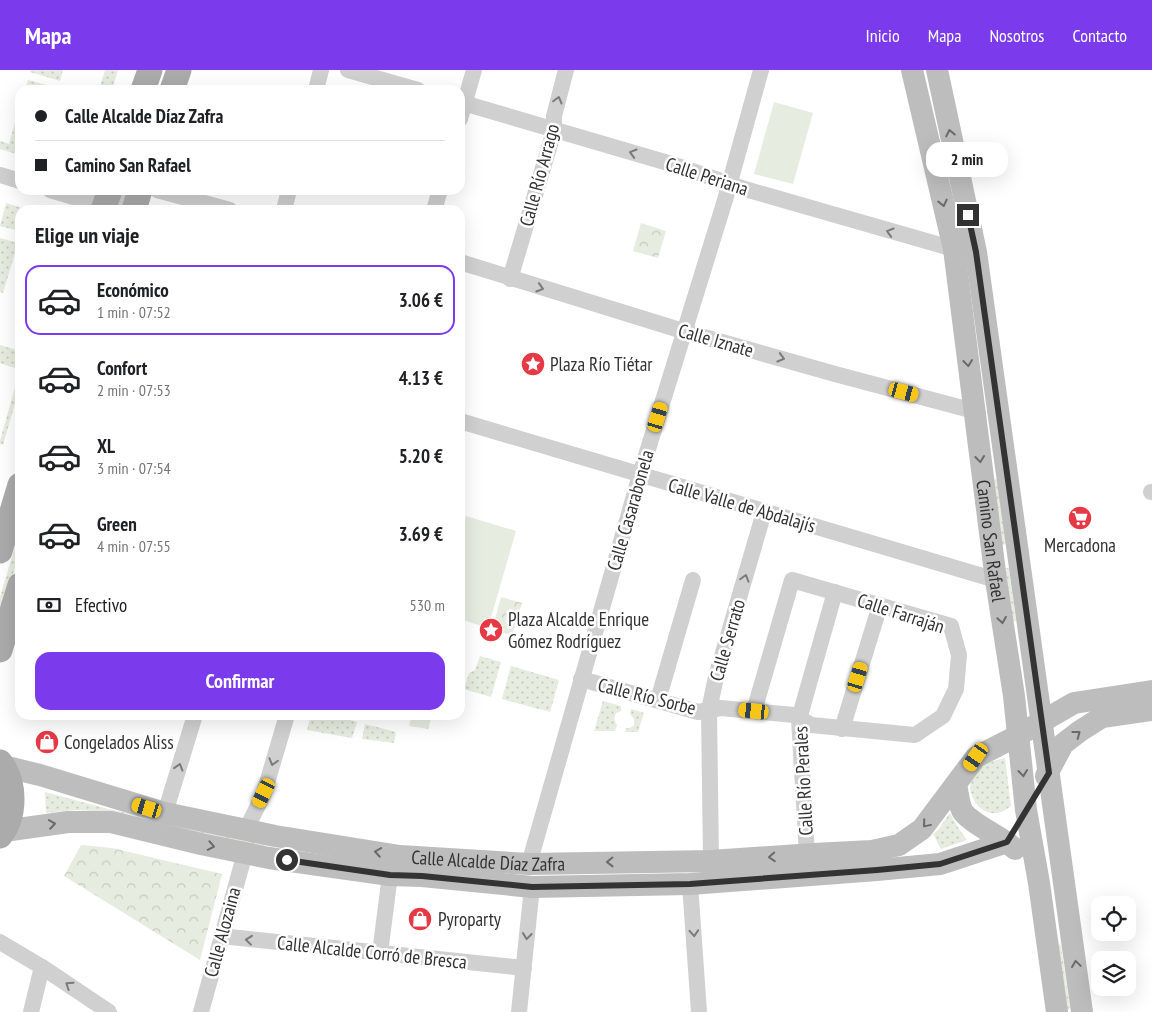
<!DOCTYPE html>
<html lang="es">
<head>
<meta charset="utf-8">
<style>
	body { margin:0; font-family:"PT Sans Narrow",sans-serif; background:#f2f2f2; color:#202124; height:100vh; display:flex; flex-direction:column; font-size:19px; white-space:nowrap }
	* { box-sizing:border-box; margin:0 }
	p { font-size:16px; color:#757577 }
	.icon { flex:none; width:28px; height:28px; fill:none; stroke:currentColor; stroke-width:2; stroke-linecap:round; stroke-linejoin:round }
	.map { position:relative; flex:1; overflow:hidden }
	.details { position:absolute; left:15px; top:135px; width:450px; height:515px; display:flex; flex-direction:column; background:#fff; border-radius:15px; box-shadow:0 5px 20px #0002 }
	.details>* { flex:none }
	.hud { position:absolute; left:15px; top:15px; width:450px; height:110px; border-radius:15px; box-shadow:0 5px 20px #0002; display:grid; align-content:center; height:110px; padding:0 20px; background:#fff }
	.fabs { position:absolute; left:1091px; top:826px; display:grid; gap:10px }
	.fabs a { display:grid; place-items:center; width:45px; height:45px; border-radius:10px; background:#fff; box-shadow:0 5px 20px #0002; font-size:25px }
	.end { position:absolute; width:22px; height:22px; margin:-11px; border:6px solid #333; background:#fff; box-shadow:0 0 0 2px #fff }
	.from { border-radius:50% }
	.bubble { position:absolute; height:35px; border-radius:15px; background:#fff; box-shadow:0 5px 20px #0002; font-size:16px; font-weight:800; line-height:35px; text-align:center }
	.car { position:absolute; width:15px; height:30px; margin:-15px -8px; border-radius:6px; box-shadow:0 0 4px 1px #0007; background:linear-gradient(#f5c518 24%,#345 0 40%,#f5c518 0 76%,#345 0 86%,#f5c518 0) }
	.hud b { display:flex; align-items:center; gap:18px; height:48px; font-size:19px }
	.hud b+b { border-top:1px solid #e0e0e0 }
	.hud i { width:12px; height:12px; background:#202124 }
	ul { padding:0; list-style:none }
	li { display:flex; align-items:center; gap:15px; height:70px; margin:0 10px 8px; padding:0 10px; border:2px solid transparent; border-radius:15px }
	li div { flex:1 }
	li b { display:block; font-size:19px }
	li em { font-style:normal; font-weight:800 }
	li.active { border-color:#7c3aed }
	li>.icon { width:45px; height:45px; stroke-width:1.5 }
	h2 { padding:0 20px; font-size:22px; line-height:60px }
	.pay { display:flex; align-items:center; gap:12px; height:55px; padding:0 20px; font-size:19px }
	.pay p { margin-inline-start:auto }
	.primary-button { display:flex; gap:10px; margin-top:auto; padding:10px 20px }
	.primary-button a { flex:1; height:58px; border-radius:15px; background:#7c3aed; color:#fff; font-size:20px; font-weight:800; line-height:58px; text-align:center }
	header { display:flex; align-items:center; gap:30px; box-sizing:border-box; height:70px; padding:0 25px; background:#7c3aed; color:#fff }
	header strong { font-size:24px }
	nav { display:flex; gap:28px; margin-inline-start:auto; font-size:18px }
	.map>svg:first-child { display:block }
	.grass { fill:url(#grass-dots) }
	.forest { fill:url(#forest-crowns) }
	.pitch { fill:#e6ecdf }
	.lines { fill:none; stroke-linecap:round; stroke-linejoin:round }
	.street { stroke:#d0d0d0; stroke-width:16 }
	.secondary { stroke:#bdbdbd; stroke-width:22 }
	.primary { stroke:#ababab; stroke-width:25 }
	.oneway { stroke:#7a7a7a }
	.oneway2 { stroke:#6a6a6a }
	.route { stroke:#333; stroke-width:6 }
	.labels { text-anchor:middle; stroke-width:5; stroke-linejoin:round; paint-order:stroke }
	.street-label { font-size:19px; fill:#333; stroke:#fff }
	.poi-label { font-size:19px; fill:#333; stroke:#fff; text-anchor:start }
</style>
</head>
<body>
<header>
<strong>Mapa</strong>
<nav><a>Inicio</a><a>Mapa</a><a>Nosotros</a><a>Contacto</a></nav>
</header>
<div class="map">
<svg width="1152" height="942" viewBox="0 0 1152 942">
	<defs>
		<pattern id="grass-dots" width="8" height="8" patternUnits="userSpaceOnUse" patternTransform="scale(1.25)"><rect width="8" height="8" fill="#e6ecdf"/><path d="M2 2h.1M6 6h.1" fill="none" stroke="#c6cbc0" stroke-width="1.8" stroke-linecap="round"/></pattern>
		<pattern id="forest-crowns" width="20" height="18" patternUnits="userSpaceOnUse" patternTransform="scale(1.25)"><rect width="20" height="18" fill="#e6ecdf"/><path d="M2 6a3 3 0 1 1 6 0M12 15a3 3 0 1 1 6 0" fill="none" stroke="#c6cbc0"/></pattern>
	</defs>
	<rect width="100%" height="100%" fill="#fff"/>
	<!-- grass -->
	<g class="grass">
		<polygon points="31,0 63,0 60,11 30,2"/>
		<polygon points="105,0 118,0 112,20 99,20"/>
		<polygon points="28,10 57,18 56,20 25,20"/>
		<polygon points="16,49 20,50 20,85 0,79 0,71 9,74"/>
		<polygon points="6,133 29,140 20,140 20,161 0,156"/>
		<polygon points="0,168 18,173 3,223 0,222"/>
		<polygon points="0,275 20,281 20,316 3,375 0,374 0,371 20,300 0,293"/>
		<polygon points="997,409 1006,474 1002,475 993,410"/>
		<polygon points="20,460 20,481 0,548 0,527"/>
		<polygon points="1005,498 1009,498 1016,551 1012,552"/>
		<polygon points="480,586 501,592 491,627 464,619 469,603 475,600"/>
		<polygon points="511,596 559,610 550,642 502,629"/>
		<path d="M603,631l18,5v5l-5,2c-2,5 -2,7 1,12l-2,6h-21z"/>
		<polygon points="631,639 644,643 638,662 625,662 626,658 630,658 634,655 634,649 630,644"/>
		<polygon points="311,645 332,645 357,652 352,668 307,660"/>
		<polygon points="365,654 396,662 394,673 362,669"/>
		<path d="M1005,688l6,48c-28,24 -55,-19 -32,-38 8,-6 17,-8 26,-10z"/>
		<polygon points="45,722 108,739 265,773 264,777 107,742 76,740 46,743"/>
		<polygon points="950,743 957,756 967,770 941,779 933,764 938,760"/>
		<polygon points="1059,874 1061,875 1070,938 1068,940 1067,939 1058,876"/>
	</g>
	<!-- forest -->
	<g class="forest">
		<polygon points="641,153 666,161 658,188 633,181"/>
		<polygon points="501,527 522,533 512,565 492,560"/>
		<polygon points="412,645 432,645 428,659 409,656"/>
		<polygon points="81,775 112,778 222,804 200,890 64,806"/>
	</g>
	<!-- pitch -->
	<g class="pitch">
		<polygon points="774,32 813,43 793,114 754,104"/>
		<polygon points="466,446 516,461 488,558 460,549 460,466"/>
	</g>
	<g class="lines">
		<!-- street -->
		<g class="street">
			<polyline points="348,0 418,20"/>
			<polyline points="316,20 321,0"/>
			<polyline points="460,32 675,95 745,119 954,179"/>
			<polyline points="460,49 474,0"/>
			<polyline points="0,105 20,111"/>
			<polyline points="50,120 104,136 134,120"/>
			<polyline points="157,120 230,140"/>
			<polyline points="284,140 289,120"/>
			<polyline points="434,140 440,120"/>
			<polyline points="460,192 683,261 835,304 974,341"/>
			<polyline points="510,209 554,61 554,46 566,0"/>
			<polyline points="460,351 996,510"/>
			<polyline points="1151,422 1152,422"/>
			<polyline points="581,609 698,642 721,638 794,645 811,655 915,665 943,646 956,619 959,585 951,556 792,510 754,641"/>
			<polyline points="658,630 693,510"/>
			<polyline points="842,659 880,535"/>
			<polyline points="165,743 195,645"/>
			<polyline points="246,760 264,723 287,645"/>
			<polyline points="807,785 799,649 835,522"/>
			<polyline points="711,791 709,640 716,607 764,442"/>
			<polyline points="529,794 640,405 725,130 761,0"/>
			<polyline points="690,814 699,942"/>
			<polyline points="221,866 524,898"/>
			<polyline points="0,872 42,897 109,942"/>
			<polyline points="380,883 390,805"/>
			<polyline points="31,942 42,897"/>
			<polyline points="201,942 245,783"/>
			<polyline points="519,942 532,817"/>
		</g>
		<!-- secondary -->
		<g class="secondary">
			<path id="s1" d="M912,0l42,179 42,331 18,116 12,114 13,73 18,129"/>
			<polyline points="937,0 976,182 1082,942"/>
			<path id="s2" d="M3,696l37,9 125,38 110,23 125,20 129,8 182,-3 103,-7 58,-3 27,-6 23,-16 54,-72 41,-21 57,-33 78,-12"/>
			<polyline points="1046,706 1063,674 1080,661 1102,647 1152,640"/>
			<path d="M956,715c2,8 3,21 7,27 9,12 39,25 52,37"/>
			<polyline points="4,761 68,752 111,752 201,774 269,788 390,805 422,806 532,817 690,814 877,800 940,794 1007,772"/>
		</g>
		<!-- primary -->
		<g class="primary">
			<polyline points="143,20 150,0"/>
			<polyline points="172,20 179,0"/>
			<polyline points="103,140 110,120"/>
			<polyline points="134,140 140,120"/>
			<polyline points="0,481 20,415"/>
			<polyline points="0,580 20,515"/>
			<path d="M0,692c16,20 16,54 0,74"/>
		</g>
	</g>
	<!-- one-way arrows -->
	<defs><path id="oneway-chevron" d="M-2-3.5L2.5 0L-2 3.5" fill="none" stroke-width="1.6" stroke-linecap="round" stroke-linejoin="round" transform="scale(1.25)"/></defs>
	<g class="oneway">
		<use href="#oneway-chevron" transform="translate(558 30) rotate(-75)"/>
		<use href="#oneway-chevron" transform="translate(633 83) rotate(-164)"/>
		<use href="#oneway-chevron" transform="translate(890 162) rotate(-164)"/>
		<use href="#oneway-chevron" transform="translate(540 218) rotate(17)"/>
		<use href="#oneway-chevron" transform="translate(781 288) rotate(16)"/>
		<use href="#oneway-chevron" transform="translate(745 508) rotate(-74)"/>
		<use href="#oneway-chevron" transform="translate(273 692) rotate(106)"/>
		<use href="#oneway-chevron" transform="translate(179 697) rotate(-73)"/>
		<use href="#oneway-chevron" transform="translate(694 863) rotate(86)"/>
		<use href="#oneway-chevron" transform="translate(527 866) rotate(96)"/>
		<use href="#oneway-chevron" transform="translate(249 870) rotate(-174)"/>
		<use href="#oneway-chevron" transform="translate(69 915) rotate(-146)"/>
	</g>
	<g class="oneway2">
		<use href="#oneway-chevron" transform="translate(950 63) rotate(-102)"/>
		<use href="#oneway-chevron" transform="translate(943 133) rotate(77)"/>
		<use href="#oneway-chevron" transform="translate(968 293) rotate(83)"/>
		<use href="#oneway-chevron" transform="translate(980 389) rotate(83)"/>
		<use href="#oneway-chevron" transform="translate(1002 550) rotate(81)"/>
		<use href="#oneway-chevron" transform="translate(1077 664) rotate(-37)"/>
		<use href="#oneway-chevron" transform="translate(1023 703) rotate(84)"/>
		<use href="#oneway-chevron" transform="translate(52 754) rotate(-8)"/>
		<use href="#oneway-chevron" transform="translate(926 754) rotate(130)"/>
		<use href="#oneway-chevron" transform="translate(211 776) rotate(11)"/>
		<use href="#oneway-chevron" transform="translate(378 782) rotate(-171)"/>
		<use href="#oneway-chevron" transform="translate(772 787) rotate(176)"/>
		<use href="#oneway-chevron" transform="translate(610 792) rotate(179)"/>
		<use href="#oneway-chevron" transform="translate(1076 894) rotate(-98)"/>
	</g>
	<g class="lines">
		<!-- route -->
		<polyline class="route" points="287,790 390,805 422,806 532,817 690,814 877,800 940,794 1007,772 1049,703 976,182 968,145"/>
	</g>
	<!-- icons -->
	<defs>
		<g id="sight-disc" transform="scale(1.25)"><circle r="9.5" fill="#e63946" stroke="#fff"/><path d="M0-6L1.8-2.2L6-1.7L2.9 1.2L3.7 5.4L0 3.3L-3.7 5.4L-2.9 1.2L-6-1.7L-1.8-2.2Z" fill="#fff"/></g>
		<g id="supermarket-disc" transform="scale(1.25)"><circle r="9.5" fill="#e63946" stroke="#fff"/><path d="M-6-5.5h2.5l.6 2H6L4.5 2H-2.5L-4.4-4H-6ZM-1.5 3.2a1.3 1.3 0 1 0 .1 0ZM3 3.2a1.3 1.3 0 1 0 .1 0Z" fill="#fff"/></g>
		<g id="shop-disc" transform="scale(1.25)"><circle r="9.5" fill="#e63946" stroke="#fff"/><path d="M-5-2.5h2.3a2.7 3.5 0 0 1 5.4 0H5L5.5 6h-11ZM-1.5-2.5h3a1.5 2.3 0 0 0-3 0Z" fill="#fff"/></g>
	</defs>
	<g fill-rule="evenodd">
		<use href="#sight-disc" x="533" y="294"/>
		<use href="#supermarket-disc" x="1080" y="448"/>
		<use href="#sight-disc" x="491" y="560"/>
		<use href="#shop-disc" x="47" y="672"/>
		<use href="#shop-disc" x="420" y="849"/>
	</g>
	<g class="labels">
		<!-- street labels -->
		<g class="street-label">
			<text transform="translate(539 105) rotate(-75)" y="7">Calle Río Arrago</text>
			<text transform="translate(707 106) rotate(18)" y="7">Calle Periana</text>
			<text transform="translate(716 270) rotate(16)" y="7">Calle Iznate</text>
			<text transform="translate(742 435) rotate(16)" y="7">Calle Valle de Abdalajís</text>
			<text transform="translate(630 440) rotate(-74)" y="7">Calle Casarabonela</text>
			<text dy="7" stroke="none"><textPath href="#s1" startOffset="478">Camino San Rafael</textPath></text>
			<text transform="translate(901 543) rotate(18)" y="7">Calle Farraján</text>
			<text transform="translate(727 570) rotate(-74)" y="7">Calle Serrato</text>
			<text transform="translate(647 626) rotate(14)" y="7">Calle Río Sorbe</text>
			<text transform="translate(803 711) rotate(-93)" y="7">Calle Río Perales</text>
			<text dy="7" stroke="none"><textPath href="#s2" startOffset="496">Calle Alcalde Díaz Zafra</textPath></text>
			<text transform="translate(222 862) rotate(-75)" y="7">Calle Alozaina</text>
			<text transform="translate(372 882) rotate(6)" y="7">Calle Alcalde Corró de Bresca</text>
		</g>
		<!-- poi labels -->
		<g class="poi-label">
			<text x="550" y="301">Plaza Río Tiétar</text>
			<text x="1080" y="482" text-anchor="middle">Mercadona</text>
			<text x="508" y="556">Plaza Alcalde Enrique<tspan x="508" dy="22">Gómez Rodríguez</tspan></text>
			<text x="64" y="679">Congelados Aliss</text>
			<text x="438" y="856">Pyroparty</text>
		</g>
	</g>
</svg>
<div class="fabs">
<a><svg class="icon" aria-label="locate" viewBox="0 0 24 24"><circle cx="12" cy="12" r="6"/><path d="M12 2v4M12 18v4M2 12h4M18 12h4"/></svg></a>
<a><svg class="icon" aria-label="layers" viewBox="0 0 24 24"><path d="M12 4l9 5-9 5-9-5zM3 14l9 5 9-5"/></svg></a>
</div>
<i class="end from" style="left:287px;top:790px"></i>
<i class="end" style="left:968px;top:145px"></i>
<div class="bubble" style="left:926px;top:72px;width:82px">2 min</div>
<i class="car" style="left:904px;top:322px;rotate:105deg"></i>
<i class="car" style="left:658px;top:347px;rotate:17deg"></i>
<i class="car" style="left:858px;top:607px;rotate:17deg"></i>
<i class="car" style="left:754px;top:641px;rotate:276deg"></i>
<i class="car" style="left:976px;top:687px;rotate:215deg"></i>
<i class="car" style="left:264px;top:723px;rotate:206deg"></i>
<i class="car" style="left:147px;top:738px;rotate:287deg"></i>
<div class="hud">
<b><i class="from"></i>Calle Alcalde Díaz Zafra</b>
<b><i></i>Camino San Rafael</b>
</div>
<section class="details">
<h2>Elige un viaje</h2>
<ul>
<li class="active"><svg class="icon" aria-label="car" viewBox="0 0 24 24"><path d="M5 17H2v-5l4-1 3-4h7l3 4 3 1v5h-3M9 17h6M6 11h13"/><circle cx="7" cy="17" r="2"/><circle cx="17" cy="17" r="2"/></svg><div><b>Económico</b><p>1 min · 07:52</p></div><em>3.06 €</em></li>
<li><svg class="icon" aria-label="car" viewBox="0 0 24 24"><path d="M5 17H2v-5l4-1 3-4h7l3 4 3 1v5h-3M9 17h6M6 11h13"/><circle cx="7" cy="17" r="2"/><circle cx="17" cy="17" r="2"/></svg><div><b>Confort</b><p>2 min · 07:53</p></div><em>4.13 €</em></li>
<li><svg class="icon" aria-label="car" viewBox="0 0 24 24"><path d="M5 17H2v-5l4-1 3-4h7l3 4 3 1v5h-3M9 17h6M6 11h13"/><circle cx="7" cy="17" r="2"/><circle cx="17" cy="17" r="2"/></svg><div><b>XL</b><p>3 min · 07:54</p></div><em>5.20 €</em></li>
<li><svg class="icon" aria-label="car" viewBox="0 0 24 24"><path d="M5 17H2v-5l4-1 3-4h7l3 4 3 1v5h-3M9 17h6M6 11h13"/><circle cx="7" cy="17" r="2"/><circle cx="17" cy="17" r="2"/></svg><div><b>Green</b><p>4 min · 07:55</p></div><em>3.69 €</em></li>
</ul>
<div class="pay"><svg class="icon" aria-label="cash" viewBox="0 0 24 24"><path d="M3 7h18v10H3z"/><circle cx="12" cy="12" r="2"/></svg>Efectivo<p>530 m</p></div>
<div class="primary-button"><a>Confirmar</a></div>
</section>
</div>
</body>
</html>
